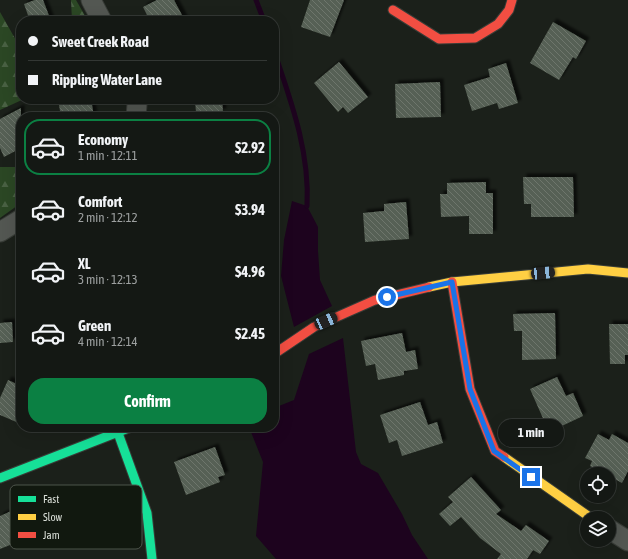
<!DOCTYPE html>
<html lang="en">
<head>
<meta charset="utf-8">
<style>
	body { margin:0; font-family:"Asap Condensed",sans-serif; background:#212522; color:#f1f3f6; height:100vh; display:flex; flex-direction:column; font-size:15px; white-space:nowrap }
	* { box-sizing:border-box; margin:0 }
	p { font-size:13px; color:#9da0a0 }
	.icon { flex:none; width:22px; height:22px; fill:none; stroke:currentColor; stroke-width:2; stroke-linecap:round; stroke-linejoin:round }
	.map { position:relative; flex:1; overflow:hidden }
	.side { position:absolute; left:16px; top:112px; width:263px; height:320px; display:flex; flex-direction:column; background:#141814; border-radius:16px; box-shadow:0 4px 16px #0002,0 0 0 1px #333734 }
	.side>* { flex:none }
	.hud { position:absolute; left:16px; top:16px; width:263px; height:88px; border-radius:16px; box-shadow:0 4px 16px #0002,0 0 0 1px #333734; display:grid; align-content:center; height:88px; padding:0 12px; background:#141814 }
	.buttons { position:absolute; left:580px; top:467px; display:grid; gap:8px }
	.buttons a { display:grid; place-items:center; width:36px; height:36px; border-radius:50%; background:#141814; box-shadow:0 4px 16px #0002,0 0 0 1px #333734; font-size:20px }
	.end { position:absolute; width:18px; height:18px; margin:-9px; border:5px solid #1a73e8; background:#fff; box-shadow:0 0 0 2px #fff }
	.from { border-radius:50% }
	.bubble { position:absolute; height:28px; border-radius:14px; background:#141814; box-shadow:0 4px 16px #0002,0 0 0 1px #333734; font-size:13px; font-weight:700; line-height:28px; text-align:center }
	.car { position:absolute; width:12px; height:24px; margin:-12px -6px; border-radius:5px; box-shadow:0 0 3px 1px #0007; background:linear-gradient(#222 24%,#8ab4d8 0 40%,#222 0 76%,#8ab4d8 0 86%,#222 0) }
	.hud b { display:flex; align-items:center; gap:14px; height:38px; font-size:15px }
	.hud b+b { border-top:1px solid #333734 }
	.hud i { width:10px; height:10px; background:#f1f3f6 }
	ul { padding:7px 0 0; list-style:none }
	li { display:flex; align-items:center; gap:12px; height:56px; margin:0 8px 6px; padding:0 4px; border:2px solid transparent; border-radius:16px }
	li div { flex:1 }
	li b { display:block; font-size:15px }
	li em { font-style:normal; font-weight:700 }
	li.on { border-color:#0b8043 }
	li>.icon { width:36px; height:36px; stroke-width:1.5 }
	.cta { display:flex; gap:8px; margin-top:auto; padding:8px 12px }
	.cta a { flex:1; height:46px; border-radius:16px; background:#0b8043; color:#fff; font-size:16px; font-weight:700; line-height:46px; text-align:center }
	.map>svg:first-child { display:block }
	.forest { fill:url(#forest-firs) }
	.water { fill:#1d031e }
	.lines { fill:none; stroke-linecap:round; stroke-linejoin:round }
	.stream { stroke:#1d031e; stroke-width:5 }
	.building { fill:url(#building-back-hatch); filter:url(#shadow) }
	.street-casing { stroke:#383c37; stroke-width:21 }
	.fast-casing { stroke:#383c37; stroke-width:11 }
	.slow-casing { stroke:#383c37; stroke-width:11 }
	.jam-casing { stroke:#383c37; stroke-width:11 }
	.street { stroke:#535752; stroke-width:19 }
	.fast { stroke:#16e098; stroke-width:9 }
	.slow { stroke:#ffcf43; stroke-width:9 }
	.jam { stroke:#f24e42; stroke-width:9 }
	.route { stroke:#1a73e8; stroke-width:5 }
	.key { fill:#11180f; stroke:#4d544b; stroke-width:1 }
	.key-label { font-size:11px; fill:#dadfd8 }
</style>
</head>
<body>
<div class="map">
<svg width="628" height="559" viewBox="0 0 628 559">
	<defs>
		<pattern id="forest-firs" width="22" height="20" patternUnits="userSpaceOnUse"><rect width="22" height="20" fill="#2b4724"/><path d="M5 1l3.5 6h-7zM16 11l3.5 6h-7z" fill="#496143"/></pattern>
		<pattern id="building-back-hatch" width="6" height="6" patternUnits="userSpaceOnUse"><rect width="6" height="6" fill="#566054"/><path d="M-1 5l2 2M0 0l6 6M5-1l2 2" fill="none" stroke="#6e766c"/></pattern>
		<filter id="shadow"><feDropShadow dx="3.5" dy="-3.5" stdDeviation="1" flood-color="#0009"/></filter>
	</defs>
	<rect width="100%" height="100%" fill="#1b201a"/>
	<!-- forest -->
	<g class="forest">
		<polygon points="71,0 76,0 88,21 72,21"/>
		<polygon points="0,12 21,49 21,99 24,99 0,110"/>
		<polygon points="0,167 21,167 21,203 0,218"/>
	</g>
	<!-- water -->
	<g class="water">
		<polygon points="292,201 307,206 318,227 318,251 320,280 332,306 294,327 281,276 284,240"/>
		<polygon points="343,338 356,452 361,464 378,473 402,514 412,535 428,559 276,559 256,536 263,462 249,427 274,427 274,408 294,400 309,354"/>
	</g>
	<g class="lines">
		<!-- stream -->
		<g class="stream">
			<polyline points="256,0 264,21"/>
			<path d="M274,51c17,50 36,101 33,155"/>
		</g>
	</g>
	<!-- building -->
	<g class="building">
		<polygon points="35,0 43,0 51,21 30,21 24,4"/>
		<polygon points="157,0 174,0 185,21 150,21 143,7"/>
		<polygon points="310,0 344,0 330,37 301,27"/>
		<polygon points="553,22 586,41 576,59 573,57 559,80 530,63"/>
		<polygon points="339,62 368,97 348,113 343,107 338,112 314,83"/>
		<polygon points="506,63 518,103 499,109 497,103 472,111 464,85 490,77 488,69"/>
		<polygon points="440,82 441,117 396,118 395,84"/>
		<polygon points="58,99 91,99 94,117 61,117"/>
		<polygon points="195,99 222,99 223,112 196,113"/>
		<polygon points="21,108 21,148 4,157 0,148 0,119"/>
		<polygon points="523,177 573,177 574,217 531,217 531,204 524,204"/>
		<polygon points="486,182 486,193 493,193 493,234 469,234 469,216 441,217 440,194 447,194 447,183"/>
		<polygon points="406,202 409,239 365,242 363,213 384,211 384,204"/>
		<polygon points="555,313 556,359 522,360 522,331 514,331 513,314"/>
		<polygon points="12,322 13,342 0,343 0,323"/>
		<polygon points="609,324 628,324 628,355 625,355 625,364 610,364"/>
		<polygon points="402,333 406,352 415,350 418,369 404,371 404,375 378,380 375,364 366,366 361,341"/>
		<polygon points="557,377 566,396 573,393 583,416 549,432 530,389"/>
		<polygon points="8,380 21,386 21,424 0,415 0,398"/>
		<polygon points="420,402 428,425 437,422 443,443 402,456 397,440 389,443 380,415"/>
		<polygon points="598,434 609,440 612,434 628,443 628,471 622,483 609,476 609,474 605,474 590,466 592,461 585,458"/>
		<polygon points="215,447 225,475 218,477 220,482 186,495 174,462"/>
		<polygon points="471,477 501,510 496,514 521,531 526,525 549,541 540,554 533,550 527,559 497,559 501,554 480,538 461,517 450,526 439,514 453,502 448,497"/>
		<polygon points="23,506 35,535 0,549 0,516"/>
	</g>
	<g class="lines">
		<!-- street casing -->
		<g class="street-casing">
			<g id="street">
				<polyline points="91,0 102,21"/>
				<polyline points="136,117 137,104 136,99"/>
				<polyline points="0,232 21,219"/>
				<polyline points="609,529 628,541"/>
			</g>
		</g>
		<!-- fast casing -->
		<g class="fast-casing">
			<g id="fast">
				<polyline points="118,433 147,513 152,559"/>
				<polyline points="0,478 131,427"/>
			</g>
		</g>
		<!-- slow casing -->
		<g class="slow-casing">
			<g id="slow">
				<polyline points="429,287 452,282 588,269 628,273"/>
				<polyline points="504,457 591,518"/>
			</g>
		</g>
		<!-- jam casing -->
		<g class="jam-casing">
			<g id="jam">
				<polyline points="393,10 439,39 475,38 498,24 509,10 512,0"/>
				<polyline points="452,282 470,389 495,451 504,457"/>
				<polyline points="274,354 314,327 375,300 429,287"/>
			</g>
		</g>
		<!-- street -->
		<use href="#street" class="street"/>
		<!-- fast -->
		<use href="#fast" class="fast"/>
		<!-- slow -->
		<use href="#slow" class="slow"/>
		<!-- jam -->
		<use href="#jam" class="jam"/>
	</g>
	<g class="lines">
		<!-- route -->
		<polyline class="route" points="387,297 452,282 470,389 494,451 531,477"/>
	</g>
	<!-- legend -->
	<rect x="10" y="485" width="132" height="64" rx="6" class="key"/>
	<rect x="18" y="496" width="18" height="6" fill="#16e098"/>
	<rect x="18" y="514" width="18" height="6" fill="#ffcf43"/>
	<rect x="18" y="532" width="18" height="6" fill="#f24e42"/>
	<g class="key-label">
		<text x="43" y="503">Fast</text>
		<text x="43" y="521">Slow</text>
		<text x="43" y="539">Jam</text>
	</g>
</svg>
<div class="buttons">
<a><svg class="icon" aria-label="locate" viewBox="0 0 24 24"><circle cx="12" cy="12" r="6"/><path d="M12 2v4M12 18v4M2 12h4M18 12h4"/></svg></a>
<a><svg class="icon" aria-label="layers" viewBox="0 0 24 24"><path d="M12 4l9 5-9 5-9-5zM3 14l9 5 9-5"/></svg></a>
</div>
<i class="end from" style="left:387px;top:297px"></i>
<i class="end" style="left:531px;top:477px"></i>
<div class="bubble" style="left:498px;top:419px;width:66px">1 min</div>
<i class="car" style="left:543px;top:273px;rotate:85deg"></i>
<i class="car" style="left:326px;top:321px;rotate:66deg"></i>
<div class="hud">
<b><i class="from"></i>Sweet Creek Road</b>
<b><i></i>Rippling Water Lane</b>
</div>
<section class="side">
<ul>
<li class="on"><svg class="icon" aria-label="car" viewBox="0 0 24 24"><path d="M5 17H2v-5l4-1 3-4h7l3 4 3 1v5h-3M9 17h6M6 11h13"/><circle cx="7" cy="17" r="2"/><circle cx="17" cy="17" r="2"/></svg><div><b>Economy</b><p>1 min · 12:11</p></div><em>$2.92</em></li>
<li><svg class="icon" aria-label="car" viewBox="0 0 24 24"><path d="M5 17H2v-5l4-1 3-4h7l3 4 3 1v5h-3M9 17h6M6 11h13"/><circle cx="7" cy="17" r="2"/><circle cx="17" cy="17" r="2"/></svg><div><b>Comfort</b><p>2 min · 12:12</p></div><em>$3.94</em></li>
<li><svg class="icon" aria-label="car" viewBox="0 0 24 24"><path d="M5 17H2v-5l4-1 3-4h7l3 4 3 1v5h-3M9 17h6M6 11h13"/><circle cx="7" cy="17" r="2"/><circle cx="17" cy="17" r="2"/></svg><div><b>XL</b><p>3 min · 12:13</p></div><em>$4.96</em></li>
<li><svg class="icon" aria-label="car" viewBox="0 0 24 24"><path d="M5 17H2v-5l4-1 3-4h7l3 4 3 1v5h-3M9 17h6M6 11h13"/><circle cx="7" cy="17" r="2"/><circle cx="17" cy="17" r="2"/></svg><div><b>Green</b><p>4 min · 12:14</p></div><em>$2.45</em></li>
</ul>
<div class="cta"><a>Confirm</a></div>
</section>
</div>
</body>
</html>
